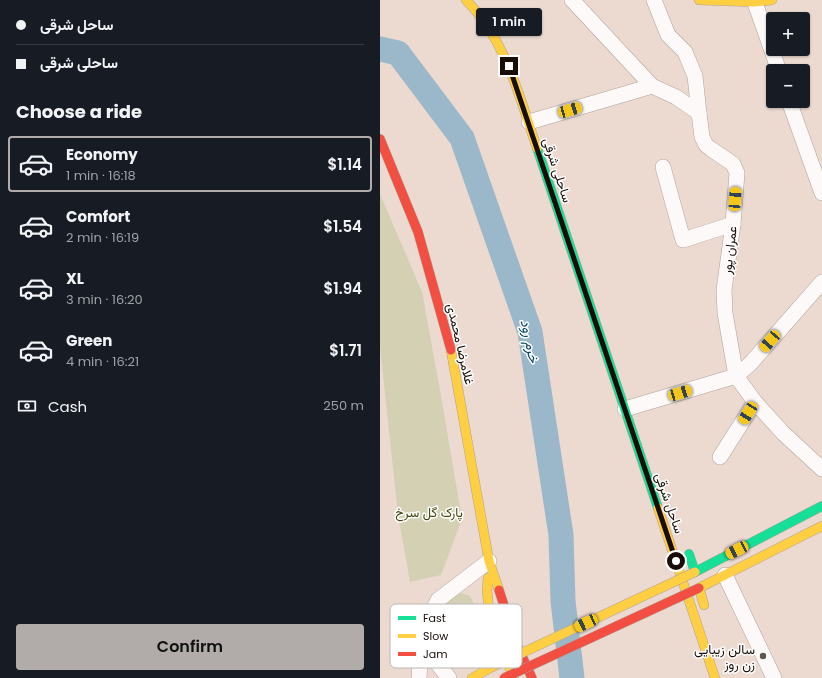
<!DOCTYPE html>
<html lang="en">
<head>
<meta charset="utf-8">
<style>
	body { margin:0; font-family:Poppins,Vazirmatn,sans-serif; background:#20242c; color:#f1f3f6; height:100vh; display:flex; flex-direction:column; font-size:15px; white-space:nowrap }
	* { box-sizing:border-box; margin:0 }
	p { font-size:13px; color:#9ea1a6 }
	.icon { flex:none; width:22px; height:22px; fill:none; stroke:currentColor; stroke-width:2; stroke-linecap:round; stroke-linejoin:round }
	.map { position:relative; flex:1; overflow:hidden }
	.drawer { display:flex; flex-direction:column; background:#171b24; width:380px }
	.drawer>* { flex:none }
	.top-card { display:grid; align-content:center; height:88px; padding:0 16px; background:#171b24 }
	.buttons { position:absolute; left:386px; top:12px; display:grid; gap:8px }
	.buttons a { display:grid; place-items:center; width:44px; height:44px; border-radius:4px; background:#171b24; box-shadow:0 1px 3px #0004; font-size:20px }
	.end { position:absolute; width:18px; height:18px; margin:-9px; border:5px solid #180d07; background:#fff; box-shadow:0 0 0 2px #fff }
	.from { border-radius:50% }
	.bubble { position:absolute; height:28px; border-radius:4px; background:#171b24; box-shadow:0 1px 3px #0004; font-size:13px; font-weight:600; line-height:28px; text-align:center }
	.car { position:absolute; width:12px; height:24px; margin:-12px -6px; border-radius:5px; box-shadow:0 0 3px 1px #0007; background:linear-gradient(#f5c518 24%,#345 0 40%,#f5c518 0 76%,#345 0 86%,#f5c518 0) }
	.top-card b { display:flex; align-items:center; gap:14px; height:38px; font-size:15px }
	.top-card b+b { border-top:1px solid #363941 }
	.top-card i { width:10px; height:10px; background:#f1f3f6 }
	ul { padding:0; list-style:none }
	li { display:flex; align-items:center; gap:12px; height:56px; margin:0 8px 6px; padding:0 8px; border:2px solid transparent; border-radius:4px }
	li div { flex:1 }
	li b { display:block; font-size:15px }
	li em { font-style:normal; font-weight:600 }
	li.active { border-color:#b1acaa }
	li>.icon { width:36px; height:36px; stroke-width:1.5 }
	h2 { padding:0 16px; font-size:18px; line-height:48px }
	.pay { display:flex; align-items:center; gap:10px; height:44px; padding:0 16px; font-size:15px }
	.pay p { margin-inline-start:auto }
	.action { display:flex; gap:8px; margin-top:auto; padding:8px 16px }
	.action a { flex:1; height:46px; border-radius:4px; background:#b1acaa; color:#111; font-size:16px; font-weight:600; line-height:46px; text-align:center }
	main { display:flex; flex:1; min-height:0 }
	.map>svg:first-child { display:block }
	.green { fill:#d4d0b4 }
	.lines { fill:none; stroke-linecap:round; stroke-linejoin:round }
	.river { stroke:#9bb7ca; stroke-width:25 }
	.street-casing { stroke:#afa29a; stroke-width:16 }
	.fast-casing { stroke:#afa29a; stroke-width:10 }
	.slow-casing { stroke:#afa29a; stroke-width:10 }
	.jam-casing { stroke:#afa29a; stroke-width:10 }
	.street { stroke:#fcf9f8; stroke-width:15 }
	.fast { stroke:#16e098; stroke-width:9 }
	.slow { stroke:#ffcf43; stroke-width:9 }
	.jam { stroke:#f24e42; stroke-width:9 }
	.slow-bridge-casing { stroke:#afa29a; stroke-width:10; stroke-linecap:butt }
	.jam-bridge-casing { stroke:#afa29a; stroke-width:10; stroke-linecap:butt }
	.slow-bridge { stroke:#ffcf43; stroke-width:9 }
	.jam-bridge { stroke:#f24e42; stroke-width:9 }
	.route { stroke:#180d07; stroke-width:5 }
	.poi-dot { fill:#62554d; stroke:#fff; stroke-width:1.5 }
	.labels { text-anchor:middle; stroke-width:3; stroke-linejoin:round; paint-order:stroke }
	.street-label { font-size:13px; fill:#180d07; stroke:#fff }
	.park-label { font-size:13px; fill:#41480c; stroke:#fff }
	.poi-label { font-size:13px; fill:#180d07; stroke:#fff; text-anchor:end }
	.water-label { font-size:14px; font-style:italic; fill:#034362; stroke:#fff }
	.key { fill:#fff; stroke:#bab6b5; stroke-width:1 }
	.key-label { font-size:11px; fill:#180d07 }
</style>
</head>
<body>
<main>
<section class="drawer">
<div class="top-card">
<b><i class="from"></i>ساحل شرقی</b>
<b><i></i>ساحلی شرقی</b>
</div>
<h2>Choose a ride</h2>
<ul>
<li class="active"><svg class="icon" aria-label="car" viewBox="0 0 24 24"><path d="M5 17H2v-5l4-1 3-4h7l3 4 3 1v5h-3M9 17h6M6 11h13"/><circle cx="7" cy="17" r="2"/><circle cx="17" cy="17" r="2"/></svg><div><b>Economy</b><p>1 min · 16:18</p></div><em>$1.14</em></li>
<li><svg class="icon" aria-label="car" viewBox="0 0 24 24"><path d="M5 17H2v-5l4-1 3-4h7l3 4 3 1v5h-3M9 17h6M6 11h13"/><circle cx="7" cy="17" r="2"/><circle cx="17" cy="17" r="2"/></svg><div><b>Comfort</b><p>2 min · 16:19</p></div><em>$1.54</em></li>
<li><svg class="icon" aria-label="car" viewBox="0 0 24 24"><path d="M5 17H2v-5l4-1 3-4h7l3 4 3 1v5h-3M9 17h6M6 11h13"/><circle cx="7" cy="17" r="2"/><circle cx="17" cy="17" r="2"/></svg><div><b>XL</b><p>3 min · 16:20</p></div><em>$1.94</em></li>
<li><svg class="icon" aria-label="car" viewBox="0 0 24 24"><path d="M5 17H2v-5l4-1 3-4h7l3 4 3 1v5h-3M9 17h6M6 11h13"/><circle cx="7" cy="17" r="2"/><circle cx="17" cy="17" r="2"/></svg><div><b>Green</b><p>4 min · 16:21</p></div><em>$1.71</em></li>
</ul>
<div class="pay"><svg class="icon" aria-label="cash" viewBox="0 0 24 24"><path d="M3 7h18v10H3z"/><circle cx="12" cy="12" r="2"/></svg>Cash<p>250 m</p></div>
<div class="action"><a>Confirm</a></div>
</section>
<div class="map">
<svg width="442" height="678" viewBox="0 0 442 678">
	<rect width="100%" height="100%" fill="#ecdad0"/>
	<!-- green -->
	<g class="green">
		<polygon points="0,194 42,292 61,396 82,519 61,575 30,582 18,515 0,347"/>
		<polygon points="81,593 90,596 117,651 113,654 100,648 70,662 59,643 58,624 70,598"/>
	</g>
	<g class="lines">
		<!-- river -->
		<polyline class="river" points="0,49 18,53 82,138 150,332 181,535 183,601 192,678"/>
		<!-- street casing -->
		<g class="street-casing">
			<g id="street">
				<polyline points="192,0 272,86 296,97 319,113 322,137 326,145 331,149 353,164 357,173 353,224 344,290 345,313 356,376 375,402 403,433 442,469"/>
				<polyline points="274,0 288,35 305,52 315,76 319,113"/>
				<polyline points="374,0 399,71"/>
				<polyline points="409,101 442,193"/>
				<polyline points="149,122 272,86"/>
				<polyline points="283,167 303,240 353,224"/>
				<polyline points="245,409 356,376 370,364 442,282"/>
				<polyline points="340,457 375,402"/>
				<polyline points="345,575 394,678"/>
				<polyline points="43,633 57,663 69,678"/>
				<polyline points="39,678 42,633 58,600 109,561"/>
			</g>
		</g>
		<!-- fast casing -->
		<g class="fast-casing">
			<g id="fast">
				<polyline points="157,148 278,508"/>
				<polyline points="309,554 315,572 442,506"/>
			</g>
		</g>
		<!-- slow casing -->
		<g class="slow-casing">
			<g id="slow">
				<path d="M86,0c40,40 53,96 71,148"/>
				<polyline points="319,0 374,2 392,0"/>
				<polyline points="71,350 109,561 119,590"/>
				<polyline points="278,508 335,678"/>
				<polyline points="108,578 107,591 111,628 134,677"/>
				<polyline points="324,605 319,588 442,526"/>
				<polyline points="92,678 110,668"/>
			</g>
		</g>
		<!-- jam casing -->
		<g class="jam-casing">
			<g id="jam">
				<polyline points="0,139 38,232 71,350"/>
				<polyline points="119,590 136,643 152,678"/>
			</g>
		</g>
		<!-- street -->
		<use href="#street" class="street"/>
		<!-- fast -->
		<use href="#fast" class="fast"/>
		<!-- slow -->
		<use href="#slow" class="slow"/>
		<!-- jam -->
		<use href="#jam" class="jam"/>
		<!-- slow-bridge casing -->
		<g class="slow-bridge-casing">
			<polyline id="slow-bridge" points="110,668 315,572"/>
		</g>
		<!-- jam-bridge casing -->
		<g class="jam-bridge-casing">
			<polyline id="jam-bridge" points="124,678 319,588"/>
		</g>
		<!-- slow-bridge -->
		<use href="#slow-bridge" class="slow-bridge"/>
		<!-- jam-bridge -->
		<use href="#jam-bridge" class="jam-bridge"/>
	</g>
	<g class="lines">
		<!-- route -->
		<polyline class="route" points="129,66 296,561"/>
	</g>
	<!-- markers -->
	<circle class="poi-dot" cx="383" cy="656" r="4"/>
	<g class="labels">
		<!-- street labels -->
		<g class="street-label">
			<text transform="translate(178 170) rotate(72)" y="5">ساحلی شرقی</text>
			<text transform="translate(349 250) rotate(-83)" y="5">عمران پور</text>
			<text transform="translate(81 344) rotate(77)" y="5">غلامرضا محمدی</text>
			<text transform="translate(290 503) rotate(71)" y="5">ساحل شرقی</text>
		</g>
		<!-- park labels -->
		<g class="park-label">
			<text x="49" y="517">پارک گل سرخ</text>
		</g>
		<!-- poi labels -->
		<g class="poi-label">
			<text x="375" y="654">سالن زیبایی<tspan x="375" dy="15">زن روز</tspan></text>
		</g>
		<!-- water labels -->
		<g class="water-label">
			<text transform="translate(150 341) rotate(78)" y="5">خرم رود</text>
		</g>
	</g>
	<!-- legend -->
	<rect x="10" y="604" width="132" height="64" rx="6" class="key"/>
	<rect x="18" y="616" width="18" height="4" fill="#16e098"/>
	<rect x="18" y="634" width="18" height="4" fill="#ffcf43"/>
	<rect x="18" y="652" width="18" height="4" fill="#f24e42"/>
	<g class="key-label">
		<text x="43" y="622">Fast</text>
		<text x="43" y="640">Slow</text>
		<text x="43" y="658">Jam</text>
	</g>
</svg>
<div class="buttons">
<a>+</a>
<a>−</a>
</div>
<i class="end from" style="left:296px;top:561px"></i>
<i class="end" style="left:129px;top:66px"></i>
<div class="bubble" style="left:96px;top:8px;width:66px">1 min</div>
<i class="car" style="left:190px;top:110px;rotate:74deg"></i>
<i class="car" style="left:355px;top:199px;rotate:4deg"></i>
<i class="car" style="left:390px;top:341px;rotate:221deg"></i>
<i class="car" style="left:300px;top:393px;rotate:73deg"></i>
<i class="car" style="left:368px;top:413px;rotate:212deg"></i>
<i class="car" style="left:357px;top:550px;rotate:243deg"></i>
<i class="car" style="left:206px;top:623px;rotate:245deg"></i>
</div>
</main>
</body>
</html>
